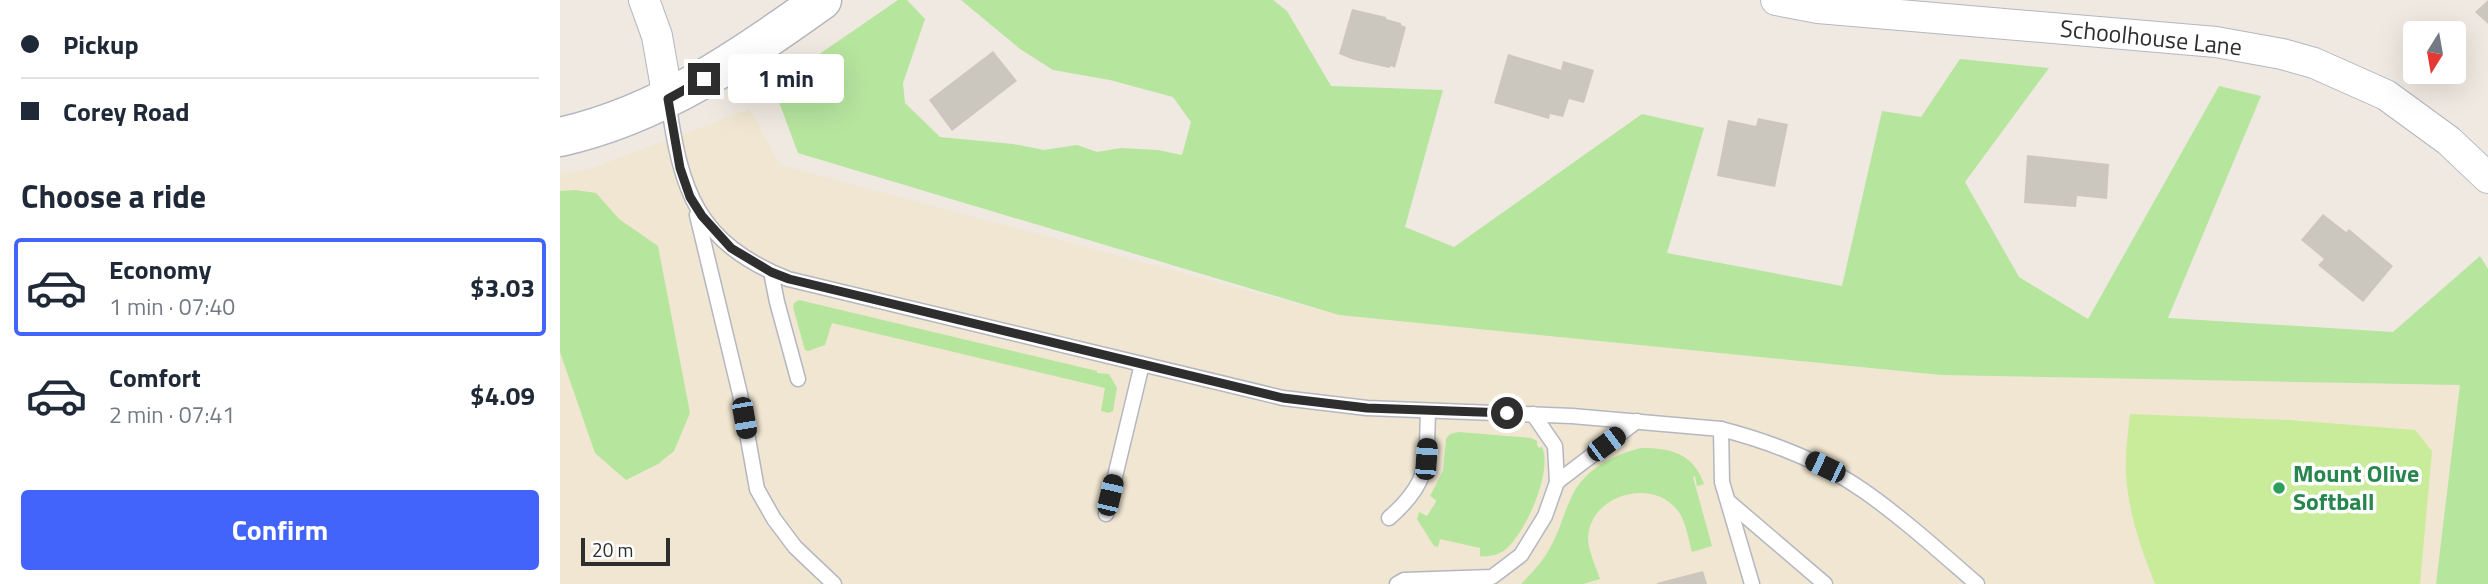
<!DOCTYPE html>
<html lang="en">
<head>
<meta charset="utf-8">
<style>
	body { margin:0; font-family:"Titillium Web",sans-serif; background:#f6f6f7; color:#1f2937; height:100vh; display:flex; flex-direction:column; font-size:26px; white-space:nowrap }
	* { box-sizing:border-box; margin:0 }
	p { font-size:23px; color:#747a83 }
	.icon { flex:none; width:38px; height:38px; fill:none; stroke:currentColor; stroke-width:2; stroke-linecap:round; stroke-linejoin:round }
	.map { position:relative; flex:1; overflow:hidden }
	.sheet { display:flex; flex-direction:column; background:#fff; width:560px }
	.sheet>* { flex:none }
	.banner { display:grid; align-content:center; height:154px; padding:0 21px; background:#fff }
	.needle { width:46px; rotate:191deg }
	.tools { position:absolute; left:1843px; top:21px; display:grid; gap:14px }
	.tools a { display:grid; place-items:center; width:63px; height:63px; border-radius:7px; background:#fff; box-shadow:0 7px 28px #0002; font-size:35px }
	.scale { position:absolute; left:21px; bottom:18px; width:89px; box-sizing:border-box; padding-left:7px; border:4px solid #2e2e2e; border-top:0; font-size:19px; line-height:24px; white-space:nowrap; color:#2e2e2e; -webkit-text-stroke:5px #fff; paint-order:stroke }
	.end { position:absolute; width:32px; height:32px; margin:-16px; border:9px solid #2e2e2e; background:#fff; box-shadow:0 0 0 4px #fff }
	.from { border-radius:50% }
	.bubble { position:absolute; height:49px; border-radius:7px; background:#fff; box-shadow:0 7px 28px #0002; font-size:23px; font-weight:700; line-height:49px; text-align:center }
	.car { position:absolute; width:21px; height:42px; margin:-21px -10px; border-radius:9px; box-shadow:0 0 5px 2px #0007; background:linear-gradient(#222 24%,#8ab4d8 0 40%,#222 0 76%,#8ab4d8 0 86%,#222 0) }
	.banner b { display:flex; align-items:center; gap:24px; height:66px; font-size:26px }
	.banner b+b { border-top:2px solid #e0e1e3 }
	.banner i { width:18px; height:18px; background:#1f2937 }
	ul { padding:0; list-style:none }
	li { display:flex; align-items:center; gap:21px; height:98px; margin:0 14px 10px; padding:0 7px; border:4px solid transparent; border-radius:7px }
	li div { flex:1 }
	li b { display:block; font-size:26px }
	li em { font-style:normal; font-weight:700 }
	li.on { border-color:#4264fb }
	li>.icon { width:63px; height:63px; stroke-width:1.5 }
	h2 { padding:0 21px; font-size:32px; line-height:84px }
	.cta { display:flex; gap:14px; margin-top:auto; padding:14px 21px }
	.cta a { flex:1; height:80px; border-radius:7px; background:#4264fb; color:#fff; font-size:28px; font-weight:700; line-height:80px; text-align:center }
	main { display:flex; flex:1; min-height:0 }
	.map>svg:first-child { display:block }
	.education { fill:#f0e6d1 }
	.green { fill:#b6e59e }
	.pitch { fill:#c9ec9a }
	.building { fill:#cbc7bf }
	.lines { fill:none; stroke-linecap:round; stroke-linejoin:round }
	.lane-casing { stroke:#b4b7c1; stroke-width:17 }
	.street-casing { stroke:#b4b7c1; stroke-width:32 }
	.secondary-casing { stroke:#b4b7c1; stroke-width:41 }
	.lane { stroke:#fff; stroke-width:14 }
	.street { stroke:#fff; stroke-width:30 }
	.secondary { stroke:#fff; stroke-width:38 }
	.route { stroke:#2e2e2e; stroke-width:9 }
	.leisure-dot { fill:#2e9e5b; stroke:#fff; stroke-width:2.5 }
	.labels { text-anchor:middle; stroke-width:7; stroke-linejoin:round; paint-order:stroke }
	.street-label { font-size:24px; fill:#2e2e2e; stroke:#fff }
	.leisure-label { font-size:24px; font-weight:bold; fill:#27864d; stroke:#fff; text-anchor:start }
</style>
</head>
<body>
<main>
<section class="sheet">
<div class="banner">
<b><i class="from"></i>Pickup</b>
<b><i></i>Corey Road</b>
</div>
<h2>Choose a ride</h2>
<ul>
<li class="on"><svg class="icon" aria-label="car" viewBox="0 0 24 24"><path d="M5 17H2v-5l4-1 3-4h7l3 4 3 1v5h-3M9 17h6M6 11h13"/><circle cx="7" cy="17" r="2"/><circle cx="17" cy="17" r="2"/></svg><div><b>Economy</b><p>1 min · 07:40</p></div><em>$3.03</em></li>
<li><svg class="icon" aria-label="car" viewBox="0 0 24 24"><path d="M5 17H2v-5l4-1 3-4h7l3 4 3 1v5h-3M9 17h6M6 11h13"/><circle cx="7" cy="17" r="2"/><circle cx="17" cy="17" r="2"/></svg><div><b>Comfort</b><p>2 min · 07:41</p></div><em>$4.09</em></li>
</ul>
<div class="cta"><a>Confirm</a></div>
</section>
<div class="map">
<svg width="1928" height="584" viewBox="0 0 1928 584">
	<rect width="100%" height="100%" fill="#efe9e1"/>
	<!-- education -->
	<polygon class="education" points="190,109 220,165 779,315 1381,375 1901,385 1876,584 0,584 0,173 27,170"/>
	<!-- green -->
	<g class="green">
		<polygon points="338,0 347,0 365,19 343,83 345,103 380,137 453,144 484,150 517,145 537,152 561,148 598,150 622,155 631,122 613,97 550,80 493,70 460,49 401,0 713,0 727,11 771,86 883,90 845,227 894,247 1082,114 1144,128 1107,253 1282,286 1322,111 1361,117 1400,59 1489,68 1405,182 1459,277 1528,319 1659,86 1701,96 1608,318 1833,332 1920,256 1928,269 1928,584 1876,584 1900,385 1381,375 779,315 238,153 213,86"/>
		<polygon points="15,190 36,193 59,219 98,246 130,413 114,451 98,464 66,480 35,453 0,352 0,191"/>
		<polygon points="239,300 537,371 537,373 549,374 557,388 553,411 549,413 541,411 545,388 272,323 265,345 248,351 245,350 233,307 234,303"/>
		<path d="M898,432l73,6 6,3v4l2,3 3,-1c11,24 -16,85 -36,102 -7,6 -17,8 -26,7v-8l-40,-9 -2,8 -4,-1 -17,-27 2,-7 8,4 9,-14v-2l-6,-4 13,-25 3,-32 4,-5z"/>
		<path d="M1081,448c30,0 52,5 63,36l-7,2 -2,-10 -2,1 19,69 -20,6c-4,-13 -6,-31 -14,-41 -25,-34 -88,-17 -90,27 0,12 8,29 12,41l-17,5h-62c11,-11 23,-24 30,-38 9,-16 13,-34 21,-50 12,-26 42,-42 69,-48z"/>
	</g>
	<!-- pitch -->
	<path class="pitch" d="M1570,414l159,6 126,10 17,21 -12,133h-265c-14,-35 -27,-72 -29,-111 -1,-19 2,-40 4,-59z"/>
	<!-- building -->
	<g class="building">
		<polygon points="1928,0 1928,24 1915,12"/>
		<polygon points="792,9 826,17 826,19 841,23 841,25 846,27 835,68 831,66 829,68 794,60 779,54"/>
		<polygon points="433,51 457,81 392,131 369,100"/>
		<polygon points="948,54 1001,70 1003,61 1034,70 1024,103 1009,99 1003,117 990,114 989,119 934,103"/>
		<polygon points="1198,118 1228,124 1215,187 1157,176 1168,120 1196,126"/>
		<polygon points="1467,155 1549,164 1547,199 1517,196 1516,207 1464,203"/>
		<polygon points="1763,214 1786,232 1789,229 1833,266 1803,302 1758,265 1764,259 1741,240"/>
		<polygon points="1143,571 1147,584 1097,584 1097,583"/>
	</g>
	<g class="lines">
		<!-- lane casing -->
		<g class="lane-casing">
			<g id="lane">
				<path d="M108,100c13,91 28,142 120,179l495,119 84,10 205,8 149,13c50,13 100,32 143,62 40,28 76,61 113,93"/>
				<polyline points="137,215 180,394 197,489 214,519 235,547 274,584"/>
				<polyline points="211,272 217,302 238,379"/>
				<polyline points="1161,429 1162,482 1192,584"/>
				<polyline points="997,482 1077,421"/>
				<polyline points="1169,502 1265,584"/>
				<polyline points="546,514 582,364"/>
				<path d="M829,518c42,-37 37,-55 39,-107"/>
				<polyline points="837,584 844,580 932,577 961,555 985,516 997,482 995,446 973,414"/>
			</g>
		</g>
		<!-- street casing -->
		<g class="street-casing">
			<g id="street">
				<polyline points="84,0 97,36 108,99"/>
				<polyline points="1216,0 1258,8 1656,42 1722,54 1754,63 1826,95 1889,141 1928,178"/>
			</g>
		</g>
		<!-- secondary casing -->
		<g class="secondary-casing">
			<path id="secondary" d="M0,137c99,-22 181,-79 262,-137"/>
		</g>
		<!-- lane -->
		<use href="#lane" class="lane"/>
		<!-- street -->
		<use href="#street" class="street"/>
		<!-- secondary -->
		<use href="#secondary" class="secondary"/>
	</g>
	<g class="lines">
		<!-- route -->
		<polyline class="route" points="144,79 108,99 120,168 130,197 142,216 171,248 211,272 229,279 723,398 807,408 947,413"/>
	</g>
	<!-- markers -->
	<circle class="leisure-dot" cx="1719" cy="488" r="7"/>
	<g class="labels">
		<!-- street labels -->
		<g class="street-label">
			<text transform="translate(1591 38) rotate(6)" y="8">Schoolhouse Lane</text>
		</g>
		<!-- leisure labels -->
		<g class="leisure-label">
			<text x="1733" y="482">Mount Olive<tspan x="1733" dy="28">Softball</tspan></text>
		</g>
	</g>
</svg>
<div class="tools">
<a><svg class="needle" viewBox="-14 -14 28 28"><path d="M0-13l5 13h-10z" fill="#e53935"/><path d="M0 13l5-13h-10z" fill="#747a83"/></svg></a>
</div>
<div class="scale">20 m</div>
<i class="end from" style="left:947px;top:413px"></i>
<i class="end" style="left:144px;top:79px"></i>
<div class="bubble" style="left:168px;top:54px;width:116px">1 min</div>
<i class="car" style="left:184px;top:418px;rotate:170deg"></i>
<i class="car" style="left:1046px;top:444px;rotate:53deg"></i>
<i class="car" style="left:866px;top:459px;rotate:4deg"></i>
<i class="car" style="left:1265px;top:467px;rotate:296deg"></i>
<i class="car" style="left:550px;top:495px;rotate:13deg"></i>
</div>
</main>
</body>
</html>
